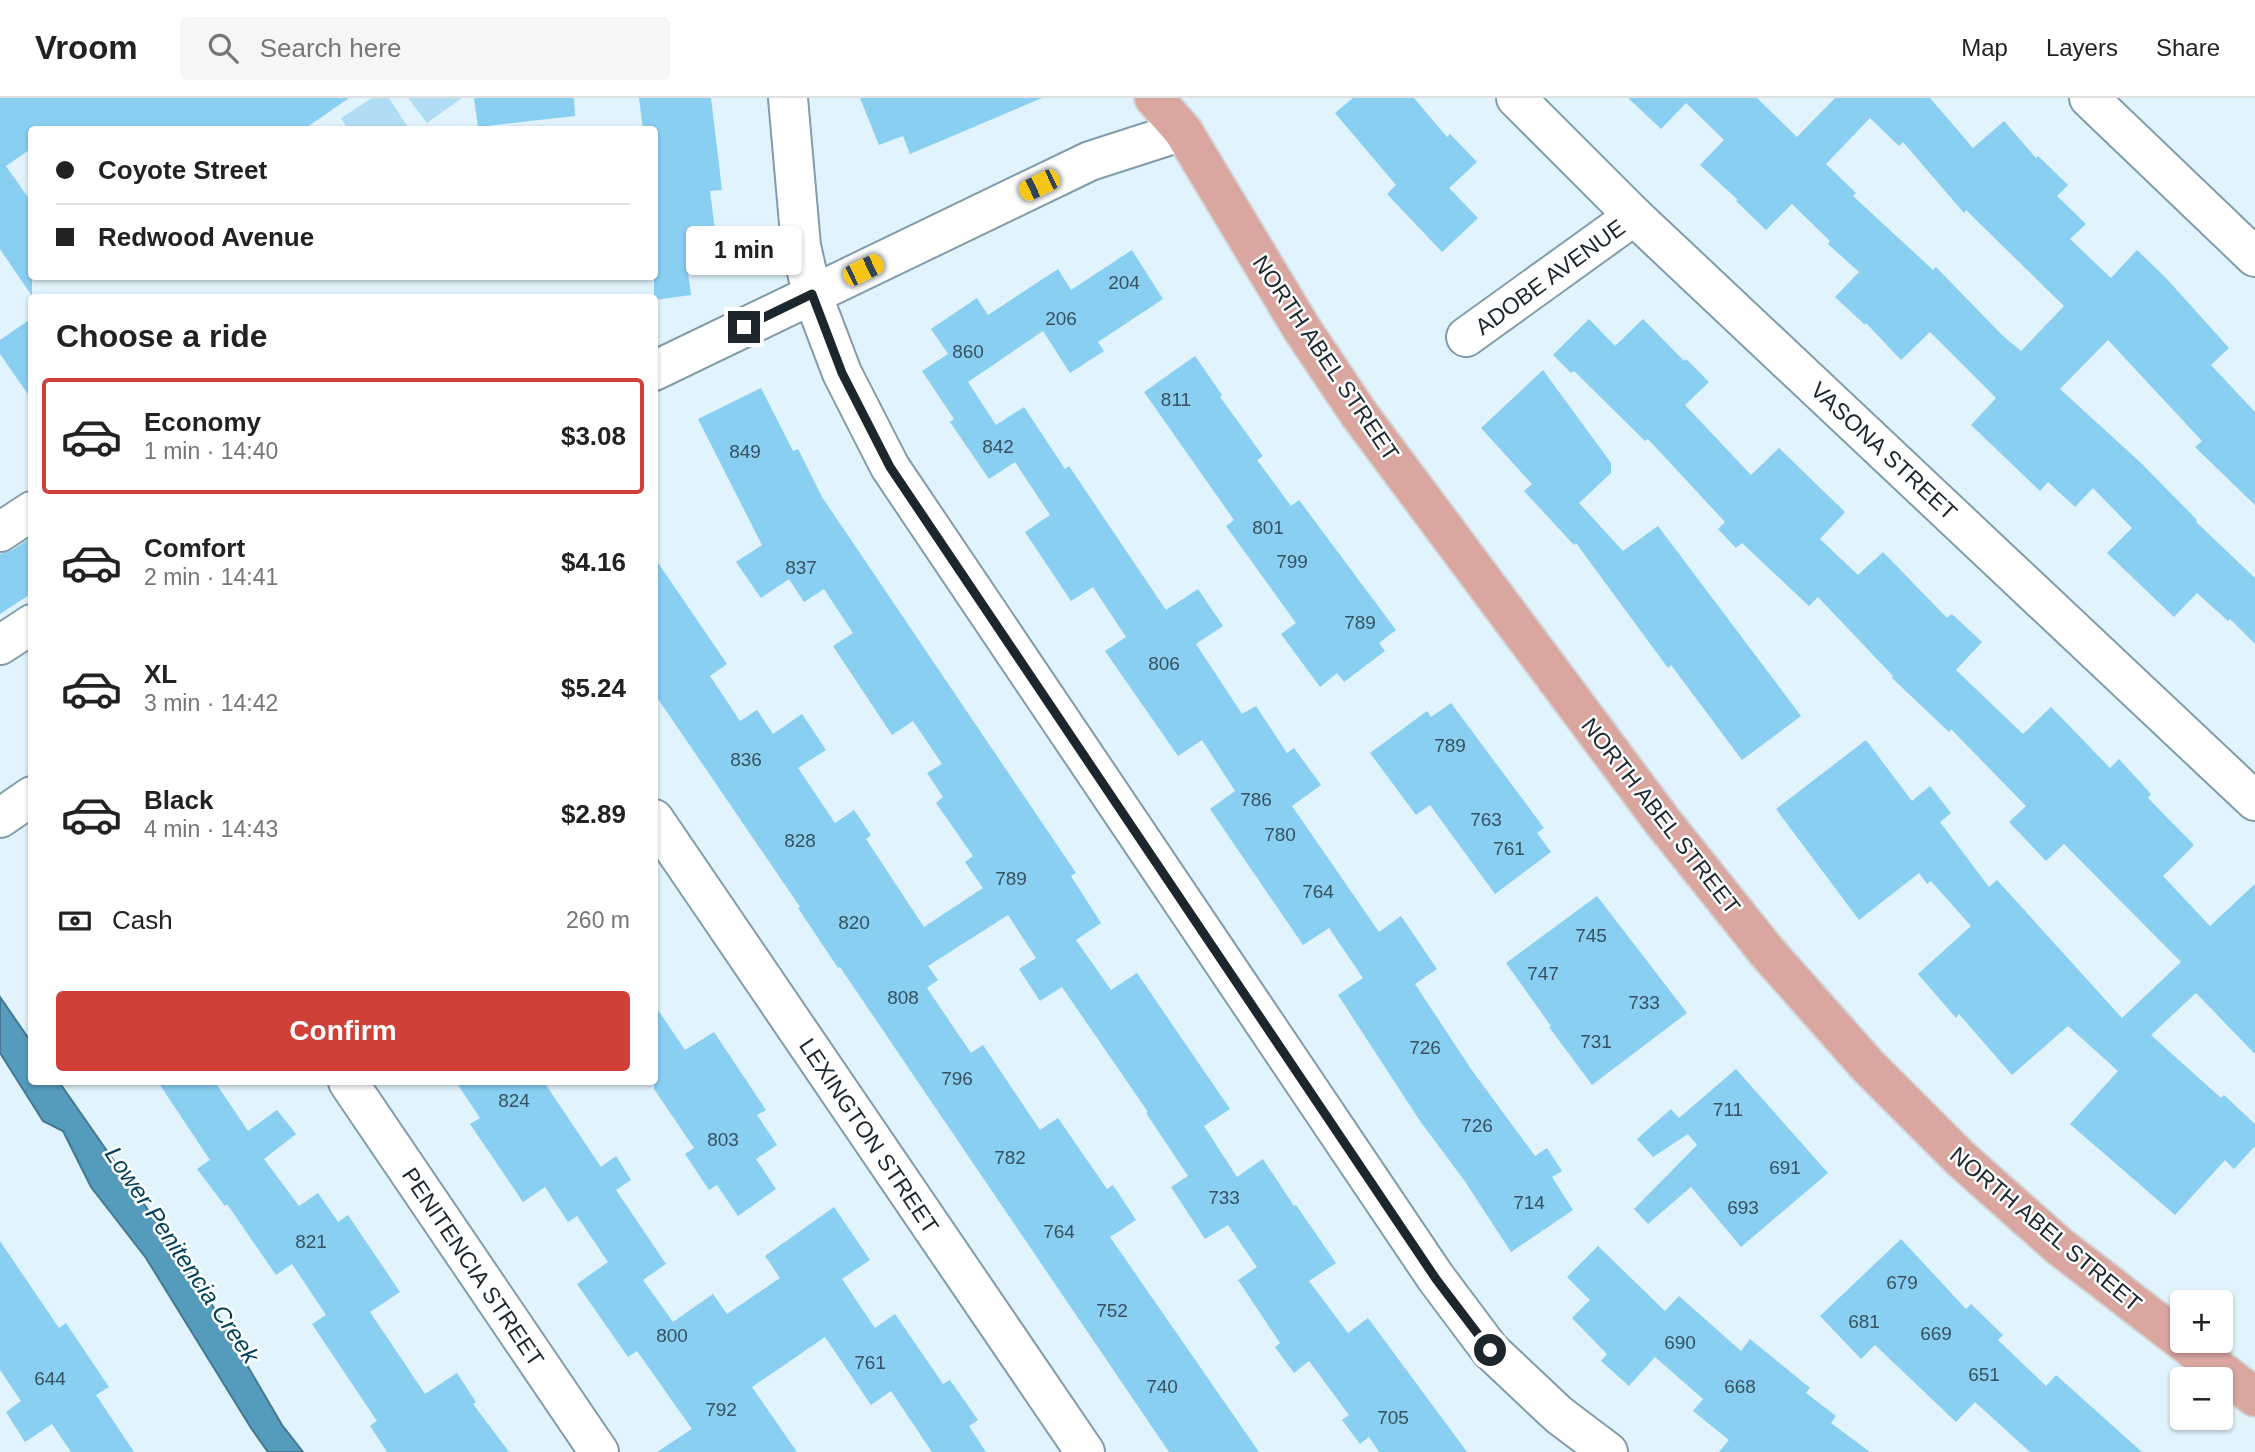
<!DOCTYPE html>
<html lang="en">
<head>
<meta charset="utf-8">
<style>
	body { margin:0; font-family:Helvetica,sans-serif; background:#f6f6f6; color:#222; height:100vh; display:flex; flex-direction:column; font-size:26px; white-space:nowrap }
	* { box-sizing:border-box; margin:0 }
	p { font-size:23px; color:#767676 }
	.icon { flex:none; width:38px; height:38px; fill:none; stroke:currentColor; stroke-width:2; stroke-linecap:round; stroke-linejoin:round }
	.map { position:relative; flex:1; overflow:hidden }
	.side { position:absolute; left:28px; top:196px; width:630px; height:791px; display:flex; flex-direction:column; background:#fff; border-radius:7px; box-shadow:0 2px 5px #0004 }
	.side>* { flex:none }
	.top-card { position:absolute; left:28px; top:28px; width:630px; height:154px; border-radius:7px; box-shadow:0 2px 5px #0004; display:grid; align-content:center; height:154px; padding:0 28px; background:#fff }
	.fabs { position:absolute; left:2170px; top:1192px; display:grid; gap:14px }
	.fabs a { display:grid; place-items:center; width:63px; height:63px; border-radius:7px; background:#fff; box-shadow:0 2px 5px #0004; font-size:35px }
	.end { position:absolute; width:32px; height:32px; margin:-16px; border:9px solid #1c272d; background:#fff; box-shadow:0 0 0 4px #fff }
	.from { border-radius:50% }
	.bubble { position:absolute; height:49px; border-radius:7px; background:#fff; box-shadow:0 2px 5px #0004; font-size:23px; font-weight:700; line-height:49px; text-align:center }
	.car { position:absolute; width:21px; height:42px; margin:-21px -10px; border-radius:9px; box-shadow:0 0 5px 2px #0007; background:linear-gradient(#f5c518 24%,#345 0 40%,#f5c518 0 76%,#345 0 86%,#f5c518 0) }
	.top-card b { display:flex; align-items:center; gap:24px; height:66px; font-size:26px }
	.top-card b+b { border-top:2px solid #e0e0e0 }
	.top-card i { width:18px; height:18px; background:#222 }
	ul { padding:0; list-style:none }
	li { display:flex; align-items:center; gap:21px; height:116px; margin:0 14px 10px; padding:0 14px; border:4px solid transparent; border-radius:7px }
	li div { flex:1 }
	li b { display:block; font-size:26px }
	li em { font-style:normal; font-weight:700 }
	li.active { border-color:#ce4038 }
	li>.icon { width:63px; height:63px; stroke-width:1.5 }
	h2 { padding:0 28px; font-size:32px; line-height:84px }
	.pay { display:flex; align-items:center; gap:18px; height:77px; padding:0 28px; font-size:26px }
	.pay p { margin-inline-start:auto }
	.cta { display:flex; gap:14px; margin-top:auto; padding:14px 28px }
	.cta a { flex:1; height:80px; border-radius:7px; background:#ce4038; color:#fff; font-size:28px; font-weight:700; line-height:80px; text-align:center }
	header { display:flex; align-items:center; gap:42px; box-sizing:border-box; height:98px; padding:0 35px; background:#fff; border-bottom:2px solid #e0e0e0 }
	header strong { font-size:33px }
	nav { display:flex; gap:38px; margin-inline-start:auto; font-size:24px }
	.search { width:490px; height:63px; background:#f6f6f6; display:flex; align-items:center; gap:18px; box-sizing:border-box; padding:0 24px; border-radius:7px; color:#767676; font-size:26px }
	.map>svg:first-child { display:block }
	.green { fill:#b0ddf4 }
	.water { fill:#559bbc; stroke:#447891; stroke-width:2 }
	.building { fill:#89cff2; fill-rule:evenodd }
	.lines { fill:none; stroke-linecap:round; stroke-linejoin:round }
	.minor-casing { stroke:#819caa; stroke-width:42 }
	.major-casing { stroke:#d2d4d5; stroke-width:42 }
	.minor { stroke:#fff; stroke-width:38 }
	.major { stroke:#daa6a0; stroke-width:38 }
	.route { stroke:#1c272d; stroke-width:9 }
	.labels { text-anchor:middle; stroke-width:5; stroke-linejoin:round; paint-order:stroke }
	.number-label { font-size:19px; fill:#37515e }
	.street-label { font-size:23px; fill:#1c272d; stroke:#fff }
	.water-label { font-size:24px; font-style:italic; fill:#014158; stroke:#fff }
</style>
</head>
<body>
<header>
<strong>Vroom</strong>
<div class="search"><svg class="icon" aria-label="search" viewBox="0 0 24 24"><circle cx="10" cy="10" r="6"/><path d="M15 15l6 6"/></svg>Search here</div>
<nav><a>Map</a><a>Layers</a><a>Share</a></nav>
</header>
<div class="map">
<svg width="2255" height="1354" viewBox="0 0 2255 1354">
	<rect width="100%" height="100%" fill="#e1f3fc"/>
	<!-- green -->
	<g class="green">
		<polygon points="372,0 389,0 409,31 348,31 341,20"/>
		<polygon points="408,0 462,0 427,25"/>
	</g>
	<!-- water -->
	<polygon class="water" points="0,899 31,944 32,984 59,984 201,1188 282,1327 303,1354 268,1354 251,1330 146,1160 91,1089 63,1033 43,1023 0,955"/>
	<!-- building -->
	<g class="building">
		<polygon points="0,0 349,0 303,32 32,32 32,50 6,68 32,105 32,198 0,151"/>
		<polygon points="474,0 574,0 575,18 478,29"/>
		<polygon points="639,0 711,0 722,92 710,93 719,163 687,167 691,197 654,202 654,32 643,32"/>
		<polygon points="860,0 1042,0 910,56 903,38 879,47"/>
		<polygon points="1353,0 1414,0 1447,39 1450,36 1477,64 1449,90 1478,120 1442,154 1387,96 1396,87 1335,15"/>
		<path d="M1628,0h129l40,39 38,-39h95l43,50 31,-27 32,37 2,-2 30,29 -11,11 29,28 -16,15 41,39 26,-28 29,28 63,70 -18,17 44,47v93l-60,-58 7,-6 -94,-101 -48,49 81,74 56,57 -1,2 59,56v66l-25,-25 -2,2 -31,-28 -23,24 -67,-64 25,-25 -39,-40 -18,19 -27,-25 -8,9 -69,-66 25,-27 -66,-66 -29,28 -35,-37 -1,2 -30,-28 24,-25 -31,-28 2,-3 -38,-37 -26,26 -30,-29 2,-1 -38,-35 24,-25 -38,-37 -25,26zM1870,20l29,28 4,-4 61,71 2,-3 98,96 -43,45 -18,-15 -67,-69 -3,3 -80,-74 3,-3 -30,-29z"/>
		<polygon points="1132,152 1163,201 1098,244 1104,253 1070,275 1043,233 968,284 996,327 1024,309 1065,371 1069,368 1166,512 1198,491 1223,528 1196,546 1242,616 1256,608 1287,655 1294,650 1321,687 1292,708 1379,834 1401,818 1437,871 1415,886 1471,971 1535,1058 1547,1050 1562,1073 1552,1079 1573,1112 1511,1154 1464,1082 1420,1023 1338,897 1363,880 1329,830 1303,847 1210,711 1235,693 1202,642 1178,658 1105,553 1126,539 1093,489 1071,503 1025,434 1050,417 1015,364 989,381 950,324 954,321 922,273 948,256 931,231 977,200 988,217 1058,171 1071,192"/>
		<polygon points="32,220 32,302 0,256 0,242"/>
		<polygon points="1589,221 1615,248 1643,221 1684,263 1686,261 1709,284 1685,307 1751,377 1779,350 1845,414 1820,441 1858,477 1883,454 1947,520 1952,516 1982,544 1956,572 2023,636 2051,609 2110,670 2119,661 2151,696 2148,700 2194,747 2163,778 2210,828 2255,786 2255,956 2196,895 2151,937 2221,1000 2224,997 2255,1026 2255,1048 2234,1071 2225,1062 2175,1117 2070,1026 2118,973 2068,928 2012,977 1959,916 1956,920 1918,876 1971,828 1931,783 1927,786 1919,775 1859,822 1776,711 1866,642 1912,703 1930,688 1951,715 1940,724 1989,789 1997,782 2122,920 2181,864 2064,746 2046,763 2009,724 2026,708 1951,631 1949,634 1892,580 1893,578 1818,499 1809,508 1742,445 1736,450 1718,431 1725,424 1648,341 1645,343 1574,273 1571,275 1553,257"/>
		<polygon points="1195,258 1222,297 1220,299 1263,358 1257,362 1291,408 1299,402 1396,532 1379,545 1385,553 1344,584 1337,575 1320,589 1281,536 1296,525 1226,428 1234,422 1144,294"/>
		<polygon points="1543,272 1611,365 1611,375 1579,405 1623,453 1658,428 1801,618 1742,662 1671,567 1668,570 1576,445 1574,447 1524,393 1532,386 1481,330"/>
		<polygon points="761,290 793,353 798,351 822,399 1076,775 1071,778 1101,825 1076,842 1111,892 1137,875 1230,1011 1204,1028 1237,1079 1263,1061 1294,1108 1296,1107 1336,1165 1309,1183 1348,1235 1368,1220 1467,1354 1379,1354 1369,1339 1360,1346 1342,1322 1349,1317 1309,1263 1294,1275 1275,1249 1280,1245 1238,1182 1257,1169 1228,1127 1205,1141 1171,1089 1188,1078 1146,1015 1148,1014 1062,889 1040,903 1019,871 1036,860 1008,817 928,868 938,882 927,890 971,955 983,947 1040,1032 1058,1020 1107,1091 1113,1087 1136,1122 1110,1139 1259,1354 1169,1354 840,869 838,870 798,810 800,809 654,595 654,459 727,566 710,578 740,623 757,612 773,636 802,616 826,652 798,670 835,725 854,712 871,737 866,741 924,829 983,790 965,764 973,758 936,705 943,699 927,675 942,666 913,623 892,637 833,548 853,535 824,491 804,504 789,481 761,500 736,464 762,447 698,321"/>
		<polygon points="32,439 32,495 0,516 0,456 12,452"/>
		<polygon points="1451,605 1544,730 1537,735 1551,754 1495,796 1430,707 1416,717 1370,655 1427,613 1431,619"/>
		<polygon points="1597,798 1687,915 1592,987 1549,929 1551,928 1506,865"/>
		<polygon points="654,906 685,952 714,934 766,1012 757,1017 777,1047 756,1061 776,1091 738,1118 717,1087 709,1092 685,1056 694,1050 654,991"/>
		<polygon points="1736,971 1828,1075 1741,1149 1691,1089 1648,1126 1634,1111 1697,1047 1688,1036 1653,1059 1637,1041 1671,1011 1679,1020"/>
		<polygon points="158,984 215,984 248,1033 277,1012 296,1036 264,1061 299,1108 318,1095 338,1124 348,1117 400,1194 370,1214 401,1260 425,1296 457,1275 476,1304 473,1306 509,1354 387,1354 370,1328 377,1323 312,1226 326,1217 292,1166 276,1177 227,1106 225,1108 197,1071 210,1062"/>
		<polygon points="456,984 544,984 601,1069 616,1058 631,1082 616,1092 666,1166 643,1182 673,1224 713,1196 727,1216 780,1180 765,1158 834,1109 870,1162 842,1181 875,1230 895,1216 943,1286 950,1282 978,1322 969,1328 986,1354 932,1354 891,1293 871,1307 825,1239 752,1289 797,1354 657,1354 692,1331 637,1253 628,1259 577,1186 608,1164 577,1118 568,1124 545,1089 523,1104 470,1026 480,1020"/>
		<polygon points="1901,1141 1966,1211 1971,1206 2003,1237 1998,1242 2046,1288 2056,1277 2142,1354 2030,1354 1975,1304 1956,1324 1875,1247 1861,1261 1820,1218"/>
		<polygon points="0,1143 59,1230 66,1225 109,1289 96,1297 134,1354 71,1354 52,1326 25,1344 6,1314 21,1303 0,1272"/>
		<polygon points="1598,1148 1665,1213 1679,1198 1741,1253 1750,1241 1810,1290 1806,1295 1836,1318 1831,1325 1870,1354 1719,1354 1729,1342 1693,1313 1703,1301 1655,1259 1629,1288 1601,1263 1607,1256 1572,1220 1590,1202 1567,1179"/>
	</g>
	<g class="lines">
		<!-- minor casing -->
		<g class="minor-casing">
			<g id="minor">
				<polyline points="788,0 801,148 812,196 842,275 890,369 1436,1180 1490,1252 1559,1317 1608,1354"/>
				<polyline points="1516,0 1634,118 2255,703"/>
				<polyline points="2089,0 2255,159"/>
				<polyline points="1466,239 1634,118"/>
				<polyline points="654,273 1090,63 1183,33"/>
				<polyline points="0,434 32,413"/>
				<polyline points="0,547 32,526"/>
				<polyline points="0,720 32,698"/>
				<polyline points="654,721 1085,1354"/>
				<polyline points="348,984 599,1354"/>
			</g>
		</g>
		<!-- major casing -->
		<g class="major-casing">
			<polyline id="major" points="1154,0 1183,33 1302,231 1359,316 1663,724 1767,854 1868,968 1961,1061 2059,1148 2255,1299"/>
		</g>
		<!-- minor -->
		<use href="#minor" class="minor"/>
		<!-- major -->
		<use href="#major" class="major"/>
	</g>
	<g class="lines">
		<!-- route -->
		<polyline class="route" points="744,229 812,196 842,275 890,369 1436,1181 1490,1252"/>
	</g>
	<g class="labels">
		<!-- number labels -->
		<g class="number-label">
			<text x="1124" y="191">204</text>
			<text x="1061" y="227">206</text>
			<text x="968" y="260">860</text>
			<text x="1176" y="308">811</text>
			<text x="998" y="355">842</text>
			<text x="745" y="360">849</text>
			<text x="1268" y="436">801</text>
			<text x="1292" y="470">799</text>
			<text x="801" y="476">837</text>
			<text x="1360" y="531">789</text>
			<text x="1164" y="572">806</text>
			<text x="1450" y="654">789</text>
			<text x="746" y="668">836</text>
			<text x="1256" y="708">786</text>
			<text x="1486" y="728">763</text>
			<text x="1280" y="743">780</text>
			<text x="800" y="749">828</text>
			<text x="1509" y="757">761</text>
			<text x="1011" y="787">789</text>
			<text x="1318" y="800">764</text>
			<text x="854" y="831">820</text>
			<text x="1591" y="844">745</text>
			<text x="1543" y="882">747</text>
			<text x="903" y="906">808</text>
			<text x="1644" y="911">733</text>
			<text x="1596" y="950">731</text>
			<text x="1425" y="956">726</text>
			<text x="957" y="987">796</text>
			<text x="514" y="1009">824</text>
			<text x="1728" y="1018">711</text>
			<text x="1477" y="1034">726</text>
			<text x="723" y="1048">803</text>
			<text x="1010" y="1066">782</text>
			<text x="1785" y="1076">691</text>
			<text x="1224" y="1106">733</text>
			<text x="1529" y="1111">714</text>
			<text x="1743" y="1116">693</text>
			<text x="1059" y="1140">764</text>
			<text x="311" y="1150">821</text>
			<text x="1902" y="1191">679</text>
			<text x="1112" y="1219">752</text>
			<text x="1864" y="1230">681</text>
			<text x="1936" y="1242">669</text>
			<text x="672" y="1244">800</text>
			<text x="1680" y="1251">690</text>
			<text x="870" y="1271">761</text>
			<text x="1984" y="1283">651</text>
			<text x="50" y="1287">644</text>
			<text x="1162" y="1295">740</text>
			<text x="1740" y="1295">668</text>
			<text x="721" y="1318">792</text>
			<text x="1393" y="1326">705</text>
		</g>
		<!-- street labels -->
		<g class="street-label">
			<text transform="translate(1550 179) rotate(-36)" y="8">ADOBE AVENUE</text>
			<text transform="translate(1326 260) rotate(56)" y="8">NORTH ABEL STREET</text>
			<text transform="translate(1884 353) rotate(43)" y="8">VASONA STREET</text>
			<text transform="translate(1661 718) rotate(52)" y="8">NORTH ABEL STREET</text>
			<text transform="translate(869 1038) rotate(56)" y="8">LEXINGTON STREET</text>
			<text transform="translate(2046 1131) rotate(40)" y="8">NORTH ABEL STREET</text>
			<text transform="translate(473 1169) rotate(56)" y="8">PENITENCIA STREET</text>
		</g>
		<!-- water labels -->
		<g class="water-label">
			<text transform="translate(182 1157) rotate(56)" y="8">Lower Penitencia Creek</text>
		</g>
	</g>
</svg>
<div class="fabs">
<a>+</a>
<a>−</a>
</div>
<i class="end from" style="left:1490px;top:1252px"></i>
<i class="end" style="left:744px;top:229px"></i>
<div class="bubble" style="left:686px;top:128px;width:116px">1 min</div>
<i class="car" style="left:1039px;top:87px;rotate:244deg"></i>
<i class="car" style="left:863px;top:172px;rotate:64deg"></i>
<div class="top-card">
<b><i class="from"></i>Coyote Street</b>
<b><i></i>Redwood Avenue</b>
</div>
<section class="side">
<h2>Choose a ride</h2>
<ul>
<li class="active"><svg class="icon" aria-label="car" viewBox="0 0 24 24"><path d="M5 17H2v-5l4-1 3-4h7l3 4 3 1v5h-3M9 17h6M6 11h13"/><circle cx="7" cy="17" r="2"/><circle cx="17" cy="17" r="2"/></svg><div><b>Economy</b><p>1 min · 14:40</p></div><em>$3.08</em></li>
<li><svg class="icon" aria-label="car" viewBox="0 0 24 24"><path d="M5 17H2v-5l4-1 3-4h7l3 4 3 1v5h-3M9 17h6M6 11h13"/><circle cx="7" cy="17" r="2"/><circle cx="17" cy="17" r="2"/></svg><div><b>Comfort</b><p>2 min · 14:41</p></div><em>$4.16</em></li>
<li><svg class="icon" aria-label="car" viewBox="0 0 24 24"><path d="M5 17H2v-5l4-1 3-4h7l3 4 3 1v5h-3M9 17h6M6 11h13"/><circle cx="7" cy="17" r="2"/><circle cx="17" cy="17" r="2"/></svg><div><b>XL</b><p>3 min · 14:42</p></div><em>$5.24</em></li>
<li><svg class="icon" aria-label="car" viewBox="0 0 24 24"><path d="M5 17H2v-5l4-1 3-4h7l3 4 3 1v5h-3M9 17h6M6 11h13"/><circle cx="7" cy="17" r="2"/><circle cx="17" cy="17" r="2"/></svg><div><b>Black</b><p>4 min · 14:43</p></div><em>$2.89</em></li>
</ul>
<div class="pay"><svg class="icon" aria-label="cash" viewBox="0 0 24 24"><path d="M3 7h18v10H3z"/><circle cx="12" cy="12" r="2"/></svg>Cash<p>260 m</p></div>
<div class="cta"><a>Confirm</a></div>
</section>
</div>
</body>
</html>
